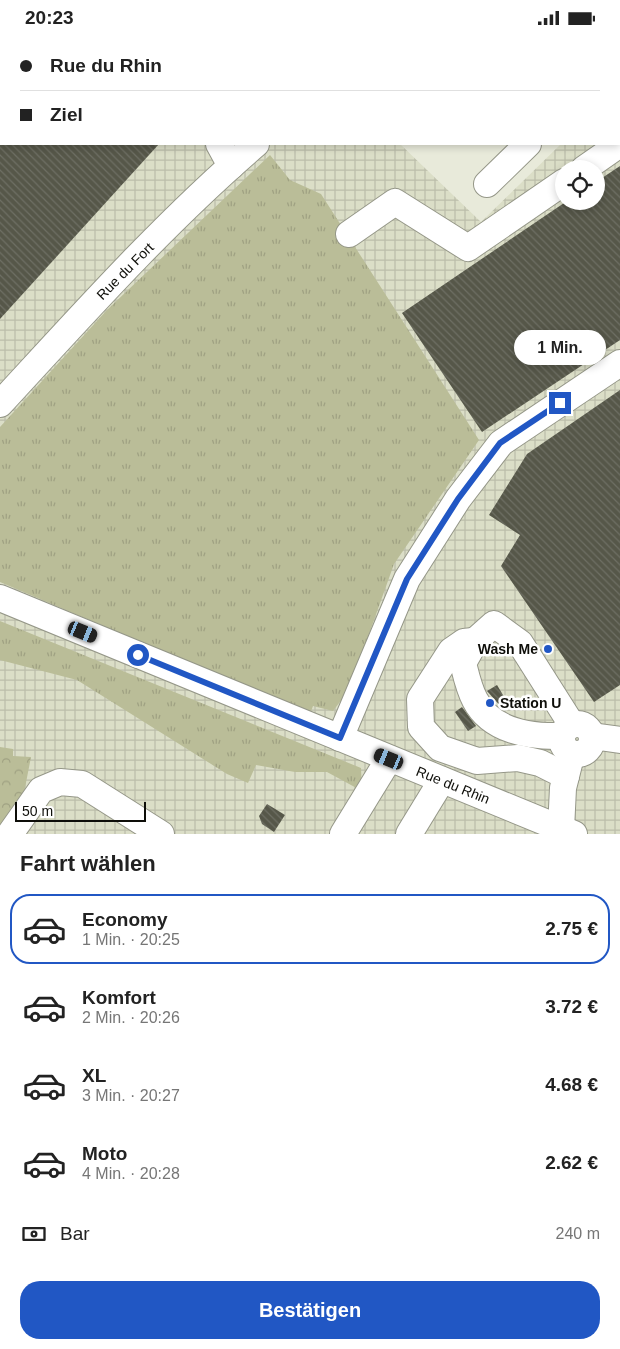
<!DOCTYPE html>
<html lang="de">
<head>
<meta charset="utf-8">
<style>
	body { margin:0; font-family:Helvetica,sans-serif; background:#f2f2f2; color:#222; height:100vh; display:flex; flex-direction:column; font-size:19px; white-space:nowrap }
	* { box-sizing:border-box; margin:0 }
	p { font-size:16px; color:#767676 }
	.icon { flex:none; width:28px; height:28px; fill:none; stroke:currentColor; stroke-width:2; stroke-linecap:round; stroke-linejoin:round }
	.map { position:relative; height:799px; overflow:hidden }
	.drawer { display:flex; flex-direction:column; background:#fff; flex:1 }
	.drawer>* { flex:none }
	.hud { position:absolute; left:0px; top:0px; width:620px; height:110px; box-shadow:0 2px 8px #0003; display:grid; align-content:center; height:110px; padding:0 20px; background:#fff }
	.buttons { position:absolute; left:555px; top:125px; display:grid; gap:10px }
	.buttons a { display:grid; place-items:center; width:50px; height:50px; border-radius:50%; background:#fff; box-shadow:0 2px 8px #0003; font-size:25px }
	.scale { position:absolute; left:15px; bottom:12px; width:131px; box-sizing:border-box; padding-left:5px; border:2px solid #0e0e09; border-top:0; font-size:14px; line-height:18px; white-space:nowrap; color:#0e0e09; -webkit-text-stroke:4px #fff; paint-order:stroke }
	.end { position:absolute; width:22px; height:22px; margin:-11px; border:6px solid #2157c4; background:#fff; box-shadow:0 0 0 2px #fff }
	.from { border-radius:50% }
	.bubble { position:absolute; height:35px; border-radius:18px; background:#fff; box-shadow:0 2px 8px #0003; font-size:16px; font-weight:700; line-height:35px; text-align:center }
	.car { position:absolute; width:15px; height:30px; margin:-15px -8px; border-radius:6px; box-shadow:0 0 4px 1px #0007; background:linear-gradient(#222 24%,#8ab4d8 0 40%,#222 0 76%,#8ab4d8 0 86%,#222 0) }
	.hud b { display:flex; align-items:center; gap:18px; height:48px; font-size:19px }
	.hud b+b { border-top:1px solid #e0e0e0 }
	.hud i { width:12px; height:12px; background:#222 }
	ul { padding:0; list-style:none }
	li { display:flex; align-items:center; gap:15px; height:70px; margin:0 10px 8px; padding:0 10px; border:2px solid transparent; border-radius:20px }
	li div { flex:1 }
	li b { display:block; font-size:19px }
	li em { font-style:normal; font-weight:700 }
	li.on { border-color:#2157c4 }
	li>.icon { width:45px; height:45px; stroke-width:1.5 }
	h2 { padding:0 20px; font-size:22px; line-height:60px }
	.pay { display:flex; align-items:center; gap:12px; height:55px; padding:0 20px; font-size:19px }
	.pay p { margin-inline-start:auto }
	.button { display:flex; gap:10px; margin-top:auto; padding:10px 20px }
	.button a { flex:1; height:58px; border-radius:20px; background:#2157c4; color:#fff; font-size:20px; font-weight:700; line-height:58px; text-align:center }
	.status { display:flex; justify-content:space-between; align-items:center; height:35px; padding:0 25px; background:#fff; direction:ltr }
	.status svg { height:14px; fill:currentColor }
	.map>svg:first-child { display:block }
	.industrial { fill:url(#industrial-grid); fill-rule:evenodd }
	.grass { fill:url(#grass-tufts) }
	.forest { fill:url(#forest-crowns) }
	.building { fill:url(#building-back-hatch) }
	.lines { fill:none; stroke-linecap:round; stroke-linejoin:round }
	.minor-casing { stroke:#959788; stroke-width:28 }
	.minor { stroke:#fff; stroke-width:26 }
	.route { stroke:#2157c4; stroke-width:6 }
	.poi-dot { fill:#2157c4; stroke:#fff; stroke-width:2 }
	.labels { text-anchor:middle; stroke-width:5; stroke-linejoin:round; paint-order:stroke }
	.street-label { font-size:14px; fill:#0e0e09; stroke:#fff }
	.poi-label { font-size:14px; font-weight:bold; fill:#0e0e09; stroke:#fff; text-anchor:end }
</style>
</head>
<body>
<div class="status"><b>20:23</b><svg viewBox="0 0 49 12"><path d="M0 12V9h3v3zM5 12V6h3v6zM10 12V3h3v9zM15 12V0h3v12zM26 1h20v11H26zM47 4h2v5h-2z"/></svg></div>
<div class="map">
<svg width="620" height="799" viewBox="0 0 620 799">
	<defs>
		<pattern id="industrial-grid" width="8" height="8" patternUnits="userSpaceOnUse" patternTransform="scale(1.25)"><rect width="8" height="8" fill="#dbdec7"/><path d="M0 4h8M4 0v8" fill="none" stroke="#bbbdaa"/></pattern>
		<pattern id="grass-tufts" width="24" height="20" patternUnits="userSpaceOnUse" patternTransform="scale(1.25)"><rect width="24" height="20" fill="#babd98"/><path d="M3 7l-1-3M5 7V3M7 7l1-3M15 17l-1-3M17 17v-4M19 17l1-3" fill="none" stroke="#9fa182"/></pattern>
		<pattern id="forest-crowns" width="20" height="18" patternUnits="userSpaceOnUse" patternTransform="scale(1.25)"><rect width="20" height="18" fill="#babd98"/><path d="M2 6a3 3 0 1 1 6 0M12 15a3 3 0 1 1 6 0" fill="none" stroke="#9fa182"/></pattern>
		<pattern id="building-back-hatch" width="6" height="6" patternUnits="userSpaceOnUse" patternTransform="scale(1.25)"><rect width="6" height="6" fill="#565749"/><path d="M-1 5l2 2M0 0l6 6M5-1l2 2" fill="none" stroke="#6e6f64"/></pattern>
	</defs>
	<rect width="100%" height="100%" fill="#e8eada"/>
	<!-- industrial -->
	<path class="industrial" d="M0,0h336l-335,1v108h399l81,78 80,-78h58l1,-59v749h-620zM564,134h32v32h-32z"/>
	<!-- grass -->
	<g class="grass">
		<polygon points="270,120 290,145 321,159 479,405 394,529 349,655 333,676 313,671 310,679 0,547 0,392 107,275"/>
		<polygon points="0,586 361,733 362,756 327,737 295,737 256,730 248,748 227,739 77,645 0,625"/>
	</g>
	<!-- forest -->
	<polygon class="forest" points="0,712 13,714 13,721 31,722 23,763 0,799"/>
	<!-- building -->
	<g class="building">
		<polygon points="0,109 159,109 0,284"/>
		<polygon points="620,131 620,305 482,397 402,278 567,166 596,166 596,147"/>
		<polygon points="620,355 620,650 594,667 501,531 520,500 489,480 527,419"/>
		<polygon points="497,650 509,670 503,674 487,656"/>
		<polygon points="462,672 476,691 468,696 455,677"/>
		<polygon points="267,769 285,780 274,797 262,789 259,781"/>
	</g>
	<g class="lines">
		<!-- minor casing -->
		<g class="minor-casing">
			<g id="minor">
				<polyline points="124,0 125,1"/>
				<polyline points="598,0 600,1"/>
				<polyline points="24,1 25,0"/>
				<polyline points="374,1 375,0"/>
				<polyline points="619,19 620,18"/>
				<polyline points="0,28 1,26"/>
				<polyline points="219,109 231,131"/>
				<polyline points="584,134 620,109"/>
				<polyline points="487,149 528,109"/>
				<polyline points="349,199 395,167 468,213 564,147"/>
				<path d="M0,369c82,-89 164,-181 256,-260"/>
				<polyline points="0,563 574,799"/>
				<polyline points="473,606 464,607 451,616 420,664 421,692 440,713 477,726 518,723 540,728 566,741"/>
				<circle cx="577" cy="704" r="15"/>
				<path d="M562,701c-32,1 -71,-5 -87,-36 -6,-11 -9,-25 -12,-37l13,-23 18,-16 26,19 52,82"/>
				<polyline points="592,701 620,705"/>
				<polyline points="340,703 407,544 458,464 501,408 620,328"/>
				<polyline points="561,794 563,753 570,725"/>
				<polyline points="10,799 41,755 60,747 82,749 161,799"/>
				<polyline points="343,799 389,724"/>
				<polyline points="409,799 442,745"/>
			</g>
		</g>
		<!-- minor -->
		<use href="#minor" class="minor"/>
	</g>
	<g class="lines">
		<!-- route -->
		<polyline class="route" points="138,620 340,703 407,544 458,464 500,408 560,368"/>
	</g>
	<!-- markers -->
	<g class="poi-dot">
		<circle cx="548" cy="614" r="5"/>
		<circle cx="490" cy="668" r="5"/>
	</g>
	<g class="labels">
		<!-- street labels -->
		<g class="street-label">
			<text transform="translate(125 236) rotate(-45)" y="5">Rue du Fort</text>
			<text transform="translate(453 750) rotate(22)" y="5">Rue du Rhin</text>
		</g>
		<!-- poi labels -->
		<g class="poi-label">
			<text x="538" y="619">Wash Me</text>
			<text x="500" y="673" text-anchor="start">Station U</text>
		</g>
	</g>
</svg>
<div class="buttons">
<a><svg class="icon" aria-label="locate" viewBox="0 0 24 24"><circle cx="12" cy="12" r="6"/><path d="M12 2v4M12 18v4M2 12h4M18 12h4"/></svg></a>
</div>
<div class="scale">50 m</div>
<i class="end from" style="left:138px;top:620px"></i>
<i class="end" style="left:560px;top:368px"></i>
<div class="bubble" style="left:514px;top:295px;width:92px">1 Min.</div>
<i class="car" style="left:83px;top:597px;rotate:112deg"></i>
<i class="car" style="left:389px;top:724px;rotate:292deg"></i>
<div class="hud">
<b><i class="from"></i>Rue du Rhin</b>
<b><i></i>Ziel</b>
</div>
</div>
<section class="drawer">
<h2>Fahrt wählen</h2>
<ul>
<li class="on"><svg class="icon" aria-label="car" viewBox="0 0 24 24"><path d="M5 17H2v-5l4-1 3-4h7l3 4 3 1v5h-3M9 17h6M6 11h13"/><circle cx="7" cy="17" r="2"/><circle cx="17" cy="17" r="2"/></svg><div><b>Economy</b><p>1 Min. · 20:25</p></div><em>2.75 €</em></li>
<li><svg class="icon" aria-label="car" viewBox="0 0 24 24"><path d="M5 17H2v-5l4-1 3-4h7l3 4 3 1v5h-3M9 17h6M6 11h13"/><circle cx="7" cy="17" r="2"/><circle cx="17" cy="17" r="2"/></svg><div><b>Komfort</b><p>2 Min. · 20:26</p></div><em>3.72 €</em></li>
<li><svg class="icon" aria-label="car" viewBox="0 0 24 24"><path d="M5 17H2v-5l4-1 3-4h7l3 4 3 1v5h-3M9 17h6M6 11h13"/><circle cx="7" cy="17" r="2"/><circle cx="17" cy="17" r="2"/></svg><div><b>XL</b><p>3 Min. · 20:27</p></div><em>4.68 €</em></li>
<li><svg class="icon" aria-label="car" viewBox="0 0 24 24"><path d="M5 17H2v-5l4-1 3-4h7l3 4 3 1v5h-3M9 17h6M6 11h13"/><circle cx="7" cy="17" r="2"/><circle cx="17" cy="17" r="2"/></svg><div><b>Moto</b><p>4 Min. · 20:28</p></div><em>2.62 €</em></li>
</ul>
<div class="pay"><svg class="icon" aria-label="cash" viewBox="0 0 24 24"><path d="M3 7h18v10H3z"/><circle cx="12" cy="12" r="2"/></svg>Bar<p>240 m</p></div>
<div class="button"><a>Bestätigen</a></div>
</section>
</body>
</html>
